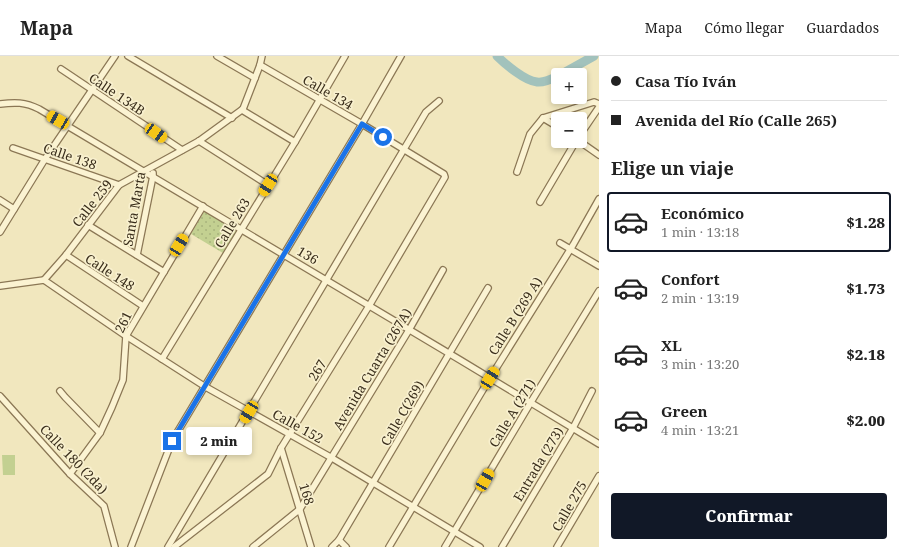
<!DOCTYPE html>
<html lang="es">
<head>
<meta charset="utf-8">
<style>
	body { margin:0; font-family:"Noto Serif",serif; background:#f6f6f6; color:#222; height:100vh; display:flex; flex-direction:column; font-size:15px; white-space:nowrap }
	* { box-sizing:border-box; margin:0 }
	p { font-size:13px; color:#767676 }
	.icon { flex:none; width:22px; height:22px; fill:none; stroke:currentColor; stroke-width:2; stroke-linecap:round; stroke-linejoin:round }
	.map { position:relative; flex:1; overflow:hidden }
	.panel { display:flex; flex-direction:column; background:#fff; width:300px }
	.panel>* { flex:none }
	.hud { display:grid; align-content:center; height:88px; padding:0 12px; background:#fff }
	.tools { position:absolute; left:551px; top:12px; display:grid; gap:8px }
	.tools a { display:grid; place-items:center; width:36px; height:36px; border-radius:4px; background:#fff; box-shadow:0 2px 6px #0003; font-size:20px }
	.end { position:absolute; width:18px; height:18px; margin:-9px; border:5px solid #1a73e8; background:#fff; box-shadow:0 0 0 2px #fff }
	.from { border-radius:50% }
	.bubble { position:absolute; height:28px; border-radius:4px; background:#fff; box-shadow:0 2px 6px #0003; font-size:13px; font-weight:800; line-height:28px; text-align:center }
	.car { position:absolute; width:12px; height:24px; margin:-12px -6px; border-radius:5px; box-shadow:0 0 3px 1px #0007; background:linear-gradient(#f5c518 24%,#345 0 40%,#f5c518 0 76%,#345 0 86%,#f5c518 0) }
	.hud b { display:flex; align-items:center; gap:14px; height:38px; font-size:15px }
	.hud b+b { border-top:1px solid #e0e0e0 }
	.hud i { width:10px; height:10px; background:#222 }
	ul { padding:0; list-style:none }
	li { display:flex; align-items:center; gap:12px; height:60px; margin:0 8px 6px; padding:0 4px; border:2px solid transparent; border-radius:4px }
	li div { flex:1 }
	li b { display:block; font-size:15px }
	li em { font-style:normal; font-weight:800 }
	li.selected { border-color:#111827 }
	li>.icon { width:36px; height:36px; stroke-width:1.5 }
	h2 { padding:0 12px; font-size:18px; line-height:48px }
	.button { display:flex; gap:8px; margin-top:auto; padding:8px 12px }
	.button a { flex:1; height:46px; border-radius:4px; background:#111827; color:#fff; font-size:16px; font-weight:800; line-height:46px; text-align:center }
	header { display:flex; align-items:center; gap:24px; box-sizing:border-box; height:56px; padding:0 20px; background:#fff; border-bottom:1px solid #e0e0e0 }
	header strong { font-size:19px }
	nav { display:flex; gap:22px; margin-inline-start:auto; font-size:14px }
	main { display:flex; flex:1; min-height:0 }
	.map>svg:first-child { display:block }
	.grass { fill:#c3d091 }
	.park { fill:url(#park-dots) }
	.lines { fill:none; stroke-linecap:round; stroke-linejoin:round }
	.river { stroke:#a2c2bc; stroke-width:9 }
	.minor-casing { stroke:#8b7755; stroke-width:8 }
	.minor { stroke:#fbf3d2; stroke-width:5.5 }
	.route { stroke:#1a73e8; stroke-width:5 }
	.labels { text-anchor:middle; stroke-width:3.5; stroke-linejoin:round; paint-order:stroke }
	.street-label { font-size:13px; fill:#392d1b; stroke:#f8f0ce }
</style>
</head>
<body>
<header>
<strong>Mapa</strong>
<nav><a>Mapa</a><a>Cómo llegar</a><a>Guardados</a></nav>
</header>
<main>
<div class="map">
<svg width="599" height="491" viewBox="0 0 599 491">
	<defs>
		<pattern id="park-dots" width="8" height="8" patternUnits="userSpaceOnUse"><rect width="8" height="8" fill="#c3d091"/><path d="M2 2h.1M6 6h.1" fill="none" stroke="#a8b37c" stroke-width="1.8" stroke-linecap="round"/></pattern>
	</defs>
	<rect width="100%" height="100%" fill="#f1e7be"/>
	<!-- grass -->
	<polygon class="grass" points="2,399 15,399 15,419 3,419"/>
	<!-- park -->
	<polygon class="park" points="205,154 238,174 223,197 191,178"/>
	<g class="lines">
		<!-- river -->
		<g class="river">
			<path d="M497,0c8,8 28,25 40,26 7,1 15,-3 21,-6"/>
			<polyline points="560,19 594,0"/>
		</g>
		<!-- minor casing -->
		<g class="minor-casing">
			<g id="minor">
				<polyline points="128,0 232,62"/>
				<polyline points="217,0 255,22"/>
				<polyline points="61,13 182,94"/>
				<path d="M0,48c15,-2 25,-2 39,5 187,110 374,222 560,335"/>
				<polyline points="242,54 295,86"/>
				<polyline points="543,62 558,71"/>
				<polyline points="580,79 599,51"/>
				<polyline points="199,85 268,129"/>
				<polyline points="579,85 599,99"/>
				<polyline points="13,92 119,129"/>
				<polyline points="517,116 530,78 543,62 594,46 599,48"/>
				<polyline points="0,144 14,153"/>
				<polyline points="540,146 576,85"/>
				<polyline points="88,169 164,216"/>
				<polyline points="0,176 45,103 115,0"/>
				<polyline points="560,187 599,210"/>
				<polyline points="66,199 143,250"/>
				<polyline points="137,199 153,120 153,117"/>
				<polyline points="44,224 66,199 119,129 199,85 243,53 260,9 262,0"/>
				<polyline points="0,230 44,224 126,280 204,330 332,402 480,491"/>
				<polyline points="162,303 295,86 345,0"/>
				<polyline points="60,335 65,341 100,377"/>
				<polyline points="0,340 70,418 104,450 115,491"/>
				<polyline points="281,392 311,491"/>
				<polyline points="70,418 100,377 112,351 123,324 126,280 203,150"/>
				<polyline points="339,484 346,491"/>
				<polyline points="131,491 172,385 362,68 401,0"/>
				<polyline points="168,491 426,56 439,45"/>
				<polyline points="174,491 268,418 281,392 369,250 445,121 444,118 362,68 260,9"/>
				<polyline points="253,491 300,453 409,274 443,214"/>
				<polyline points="332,491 339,484 488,232"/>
				<polyline points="389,491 490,322 573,189 599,143"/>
				<polyline points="445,491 531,346 599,235"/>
				<polyline points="502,491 573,372 592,335"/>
				<polyline points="557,491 599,420"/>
			</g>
		</g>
		<!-- minor -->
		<use href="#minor" class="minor"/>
	</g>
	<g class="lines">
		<!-- route -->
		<polyline class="route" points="172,385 362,68 383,81"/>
	</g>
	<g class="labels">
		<!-- street labels -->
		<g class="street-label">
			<text transform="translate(328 36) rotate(30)" y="5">Calle 134</text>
			<text transform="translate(117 38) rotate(34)" y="5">Calle 134B</text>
			<text transform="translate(70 100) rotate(19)" y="5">Calle 138</text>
			<text transform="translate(92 147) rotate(-52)" y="5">Calle 259</text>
			<text transform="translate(134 153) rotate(-80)" y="5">Santa Marta</text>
			<text transform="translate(232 167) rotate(-59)" y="5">Calle 263</text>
			<text transform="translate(308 199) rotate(31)" y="5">136</text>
			<text transform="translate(110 216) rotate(33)" y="5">Calle 148</text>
			<text transform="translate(515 260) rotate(-58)" y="5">Calle B (269 A)</text>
			<text transform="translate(123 266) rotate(-64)" y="5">261</text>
			<text transform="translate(372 313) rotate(-59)" y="5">Avenida Cuarta (267A)</text>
			<text transform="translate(317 314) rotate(-59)" y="5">267</text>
			<text transform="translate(402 357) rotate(-60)" y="5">Calle C(269)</text>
			<text transform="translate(512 357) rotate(-59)" y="5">Calle A (271)</text>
			<text transform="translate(298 370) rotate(29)" y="5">Calle 152</text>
			<text transform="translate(74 403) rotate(46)" y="5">Calle 180 (2da)</text>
			<text transform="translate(538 408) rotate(-59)" y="5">Entrada (273)</text>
			<text transform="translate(307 438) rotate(73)" y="5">168</text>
			<text transform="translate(569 450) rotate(-60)" y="5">Calle 275</text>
		</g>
	</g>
</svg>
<div class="tools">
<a>+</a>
<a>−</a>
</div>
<i class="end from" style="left:383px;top:81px"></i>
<i class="end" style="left:172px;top:385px"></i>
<div class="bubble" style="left:186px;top:371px;width:66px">2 min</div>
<i class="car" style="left:58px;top:64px;rotate:300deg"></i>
<i class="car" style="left:156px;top:77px;rotate:124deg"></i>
<i class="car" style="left:268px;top:129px;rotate:212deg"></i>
<i class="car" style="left:179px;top:189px;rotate:31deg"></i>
<i class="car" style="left:490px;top:322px;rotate:32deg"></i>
<i class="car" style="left:249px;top:356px;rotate:211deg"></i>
<i class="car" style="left:485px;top:424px;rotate:30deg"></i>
</div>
<section class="panel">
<div class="hud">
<b><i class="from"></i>Casa Tío Iván</b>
<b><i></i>Avenida del Río (Calle 265)</b>
</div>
<h2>Elige un viaje</h2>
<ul>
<li class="selected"><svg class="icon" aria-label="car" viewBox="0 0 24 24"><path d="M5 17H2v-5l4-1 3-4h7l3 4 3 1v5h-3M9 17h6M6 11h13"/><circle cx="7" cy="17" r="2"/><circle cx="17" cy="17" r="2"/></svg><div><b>Económico</b><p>1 min · 13:18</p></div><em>$1.28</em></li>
<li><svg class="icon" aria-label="car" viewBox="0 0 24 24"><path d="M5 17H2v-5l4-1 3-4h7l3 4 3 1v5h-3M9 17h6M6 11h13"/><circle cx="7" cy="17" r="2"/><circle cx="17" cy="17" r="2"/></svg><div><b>Confort</b><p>2 min · 13:19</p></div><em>$1.73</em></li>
<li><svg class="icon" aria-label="car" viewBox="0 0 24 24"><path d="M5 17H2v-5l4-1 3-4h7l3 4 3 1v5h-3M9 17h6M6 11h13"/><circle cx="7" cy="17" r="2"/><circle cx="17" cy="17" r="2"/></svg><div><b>XL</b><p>3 min · 13:20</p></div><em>$2.18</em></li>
<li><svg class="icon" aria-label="car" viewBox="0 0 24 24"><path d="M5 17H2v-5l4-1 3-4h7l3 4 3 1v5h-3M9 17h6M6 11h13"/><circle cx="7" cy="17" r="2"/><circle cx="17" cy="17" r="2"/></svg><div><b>Green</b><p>4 min · 13:21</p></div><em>$2.00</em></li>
</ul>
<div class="button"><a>Confirmar</a></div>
</section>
</main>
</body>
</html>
